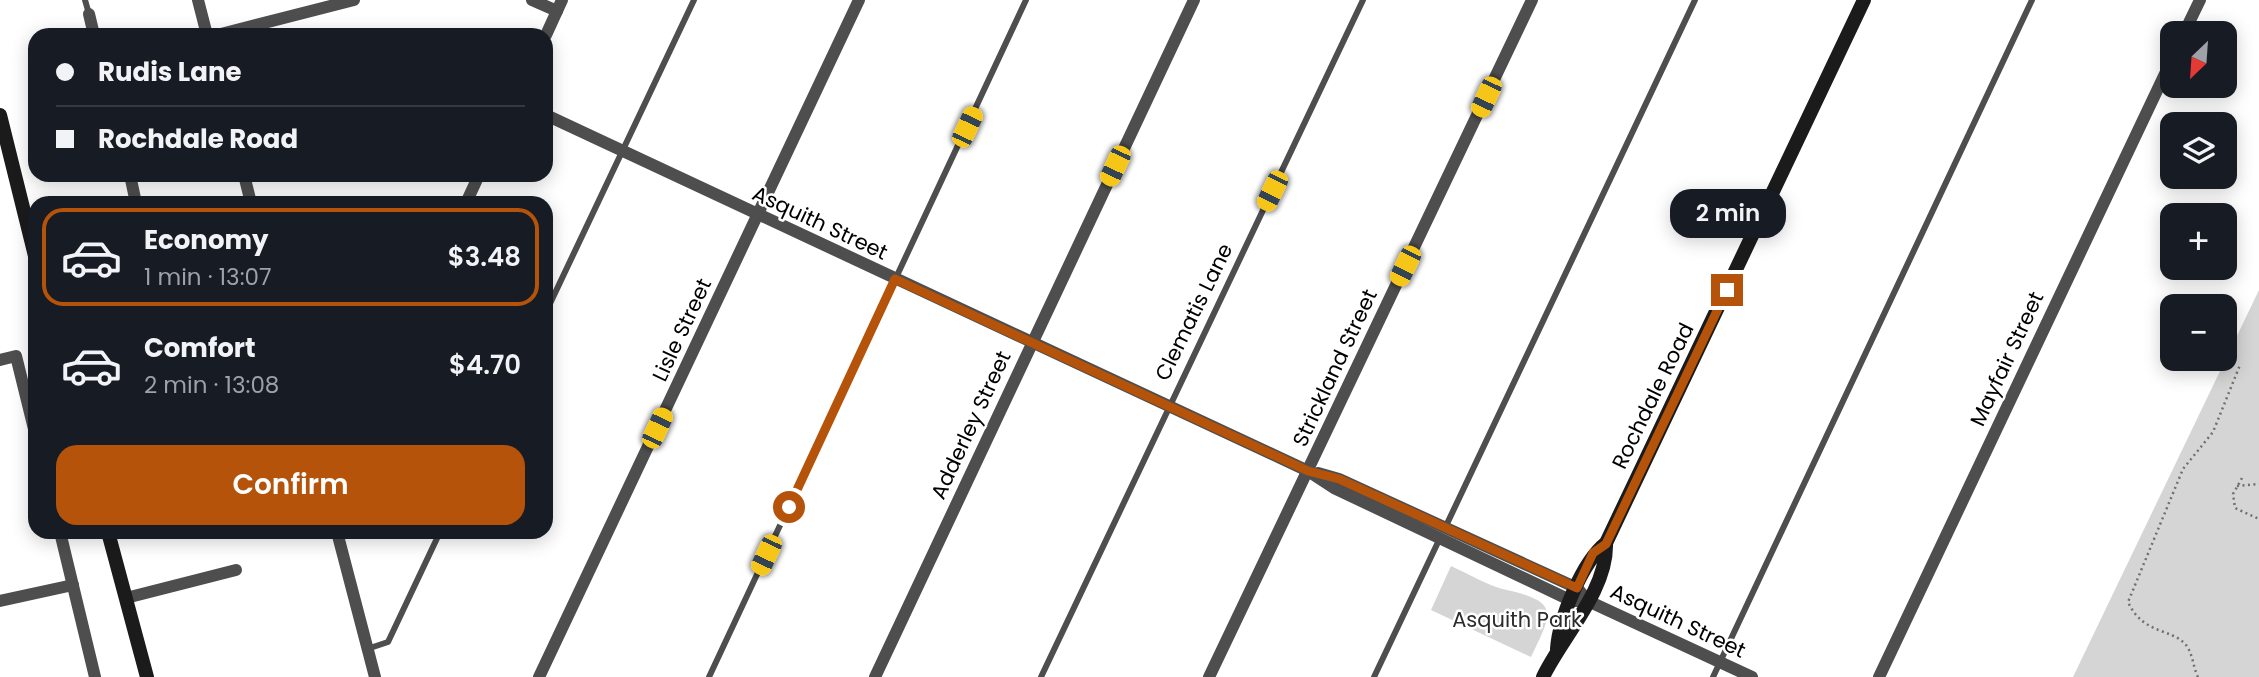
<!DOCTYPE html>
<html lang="en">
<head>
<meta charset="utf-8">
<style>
	body { margin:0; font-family:Poppins,sans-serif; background:#242831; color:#f1f3f6; height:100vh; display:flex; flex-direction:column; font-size:26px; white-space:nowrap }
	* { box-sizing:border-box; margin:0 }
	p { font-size:23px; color:#9ea1a6 }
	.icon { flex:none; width:38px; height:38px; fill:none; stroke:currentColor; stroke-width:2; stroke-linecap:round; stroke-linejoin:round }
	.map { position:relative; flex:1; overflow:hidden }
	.drawer { position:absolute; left:28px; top:196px; width:525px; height:343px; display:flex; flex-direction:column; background:#171b24; border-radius:21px; box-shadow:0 4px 18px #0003 }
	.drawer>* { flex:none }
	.guide { position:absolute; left:28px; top:28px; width:525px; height:154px; border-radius:21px; box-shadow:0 4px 18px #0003; display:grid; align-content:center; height:154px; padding:0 28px; background:#171b24 }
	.needle { width:46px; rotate:205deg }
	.buttons { position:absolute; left:2160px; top:21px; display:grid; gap:14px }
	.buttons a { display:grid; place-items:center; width:77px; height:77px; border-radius:14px; background:#171b24; box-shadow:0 4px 18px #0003; font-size:35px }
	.end { position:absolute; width:32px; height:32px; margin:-16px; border:9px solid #b45309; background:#fff; box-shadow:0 0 0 4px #fff }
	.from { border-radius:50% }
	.bubble { position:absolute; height:49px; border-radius:21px; background:#171b24; box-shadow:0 4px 18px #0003; font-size:23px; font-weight:600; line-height:49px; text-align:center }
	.car { position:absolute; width:21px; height:42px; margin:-21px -10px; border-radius:9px; box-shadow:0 0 5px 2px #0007; background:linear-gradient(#f5c518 24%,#345 0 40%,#f5c518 0 76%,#345 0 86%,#f5c518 0) }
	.guide b { display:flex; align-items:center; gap:24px; height:66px; font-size:26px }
	.guide b+b { border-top:2px solid #363941 }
	.guide i { width:18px; height:18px; background:#f1f3f6 }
	ul { padding:12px 0 0; list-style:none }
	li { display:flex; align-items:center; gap:21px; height:98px; margin:0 14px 10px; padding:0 14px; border:4px solid transparent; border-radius:21px }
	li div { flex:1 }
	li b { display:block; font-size:26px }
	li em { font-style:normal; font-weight:600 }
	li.current { border-color:#b45309 }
	li>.icon { width:63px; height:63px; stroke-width:1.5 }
	.primary-button { display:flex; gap:14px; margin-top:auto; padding:14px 28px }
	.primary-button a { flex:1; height:80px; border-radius:21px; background:#b45309; color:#fff; font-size:28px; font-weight:600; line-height:80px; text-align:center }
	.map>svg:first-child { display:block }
	.green { fill:#d5d5d5 }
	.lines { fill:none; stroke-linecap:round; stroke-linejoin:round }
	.path { stroke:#707070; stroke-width:2.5; stroke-dasharray:2 3.5; stroke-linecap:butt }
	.lane { stroke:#4e4e4e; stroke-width:6 }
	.street { stroke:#4e4e4e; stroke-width:12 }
	.secondary { stroke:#1b1b1b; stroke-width:14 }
	.route { stroke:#b45309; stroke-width:9 }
	.labels { text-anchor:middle; stroke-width:5; stroke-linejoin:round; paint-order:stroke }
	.street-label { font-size:21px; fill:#000; stroke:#fff }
	.park-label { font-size:21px; fill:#2c2c2c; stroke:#fff }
</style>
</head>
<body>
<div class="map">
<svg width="2259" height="677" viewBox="0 0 2259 677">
	<rect width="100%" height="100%" fill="#fff"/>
	<!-- green -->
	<g class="green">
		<polygon points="2259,290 2259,677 2073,677"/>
		<path d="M1451,566c18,8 37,20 56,24 53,12 45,23 24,67l-100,-47z"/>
	</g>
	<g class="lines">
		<!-- path -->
		<g class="path">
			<polyline points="2242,478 2233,494 2235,508 2259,519"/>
			<polyline points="2237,486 2259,484"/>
			<path d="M2198,677c-5,-10 -5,-23 -12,-32 -14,-17 -43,-10 -58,-43l55,-133 30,-37 27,-67"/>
		</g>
		<!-- lane -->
		<g class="lane">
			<polyline points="85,0 89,14"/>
			<polyline points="546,312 694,0"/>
			<polyline points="1445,528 1695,0"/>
			<polyline points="367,649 388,642 440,532"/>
			<polyline points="709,677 1026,0"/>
			<polyline points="1041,677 1363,0"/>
			<polyline points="1374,677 1440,538"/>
			<polyline points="1713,677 2032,0"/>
		</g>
		<!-- street -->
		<g class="street">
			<polyline points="198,0 207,35"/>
			<polyline points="532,0 557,11"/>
			<polyline points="89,14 94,35"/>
			<polyline points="2184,33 2200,0"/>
			<polyline points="217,35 354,0"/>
			<polyline points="546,35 562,0"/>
			<polyline points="546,115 1308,471 1334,488 1572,601 1588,601"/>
			<polyline points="130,175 136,203"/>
			<polyline points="244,175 251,203"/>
			<polyline points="466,203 479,175"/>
			<polyline points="0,360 16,356 35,433"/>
			<polyline points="1318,473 1339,479 1577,588 1588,601 1752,677"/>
			<polyline points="60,532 95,677"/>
			<polyline points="337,532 375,677"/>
			<polyline points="126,598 236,570"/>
			<polyline points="0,601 73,585"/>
			<polyline points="539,677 859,0"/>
			<polyline points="875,677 1194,0"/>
			<polyline points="1209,677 1532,0"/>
			<polyline points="1879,677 2172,59"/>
		</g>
		<!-- secondary -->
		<g class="secondary">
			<polyline points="0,115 35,256"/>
			<polyline points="108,532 147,677"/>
			<path d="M1557,649c2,-30 25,-87 49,-106l258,-543"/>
			<path d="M1543,677c19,-40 65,-87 63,-134"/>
		</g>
	</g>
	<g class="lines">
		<!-- route -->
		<polyline class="route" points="789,507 895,279 1308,471 1339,479 1577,588 1593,553 1606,544 1727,290"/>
	</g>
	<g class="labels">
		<!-- street labels -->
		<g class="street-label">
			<text transform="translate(820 223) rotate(25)" y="7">Asquith Street</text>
			<text transform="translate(1194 312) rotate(-64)" y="7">Clematis Lane</text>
			<text transform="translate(682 330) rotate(-65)" y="7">Lisle Street</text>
			<text transform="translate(2007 359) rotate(-65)" y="7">Mayfair Street</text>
			<text transform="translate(1335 368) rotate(-65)" y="7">Strickland Street</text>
			<text transform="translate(1653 396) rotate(-64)" y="7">Rochdale Road</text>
			<text transform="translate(971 425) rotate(-65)" y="7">Adderley Street</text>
			<text transform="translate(1678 621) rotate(25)" y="7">Asquith Street</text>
		</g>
		<!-- park labels -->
		<g class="park-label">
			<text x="1517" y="627">Asquith Park</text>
		</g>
	</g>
</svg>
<div class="buttons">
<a><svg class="needle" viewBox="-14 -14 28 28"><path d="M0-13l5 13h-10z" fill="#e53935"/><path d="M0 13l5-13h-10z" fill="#9ea1a6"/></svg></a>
<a><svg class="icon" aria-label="layers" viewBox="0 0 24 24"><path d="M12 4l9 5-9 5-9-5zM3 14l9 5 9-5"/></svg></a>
<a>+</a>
<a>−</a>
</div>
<i class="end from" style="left:789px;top:507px"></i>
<i class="end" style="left:1727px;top:290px"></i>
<div class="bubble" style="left:1670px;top:189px;width:116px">2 min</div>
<i class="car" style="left:1486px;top:97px;rotate:205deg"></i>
<i class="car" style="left:967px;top:127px;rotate:25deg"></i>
<i class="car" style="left:1115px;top:166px;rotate:205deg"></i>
<i class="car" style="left:1272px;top:191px;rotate:206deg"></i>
<i class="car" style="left:1405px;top:266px;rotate:206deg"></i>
<i class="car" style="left:657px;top:428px;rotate:25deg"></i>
<i class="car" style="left:766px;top:555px;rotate:205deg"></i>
<div class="guide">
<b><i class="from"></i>Rudis Lane</b>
<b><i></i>Rochdale Road</b>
</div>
<section class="drawer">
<ul>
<li class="current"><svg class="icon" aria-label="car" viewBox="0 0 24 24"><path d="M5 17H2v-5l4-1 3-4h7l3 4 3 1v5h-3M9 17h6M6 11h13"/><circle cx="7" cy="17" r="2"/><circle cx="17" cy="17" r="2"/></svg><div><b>Economy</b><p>1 min · 13:07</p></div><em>$3.48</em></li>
<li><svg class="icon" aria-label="car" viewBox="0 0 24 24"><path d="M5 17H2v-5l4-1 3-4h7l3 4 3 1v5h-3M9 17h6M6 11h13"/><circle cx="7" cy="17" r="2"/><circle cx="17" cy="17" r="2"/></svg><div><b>Comfort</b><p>2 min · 13:08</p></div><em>$4.70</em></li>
</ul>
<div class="primary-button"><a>Confirm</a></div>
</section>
</div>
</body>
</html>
